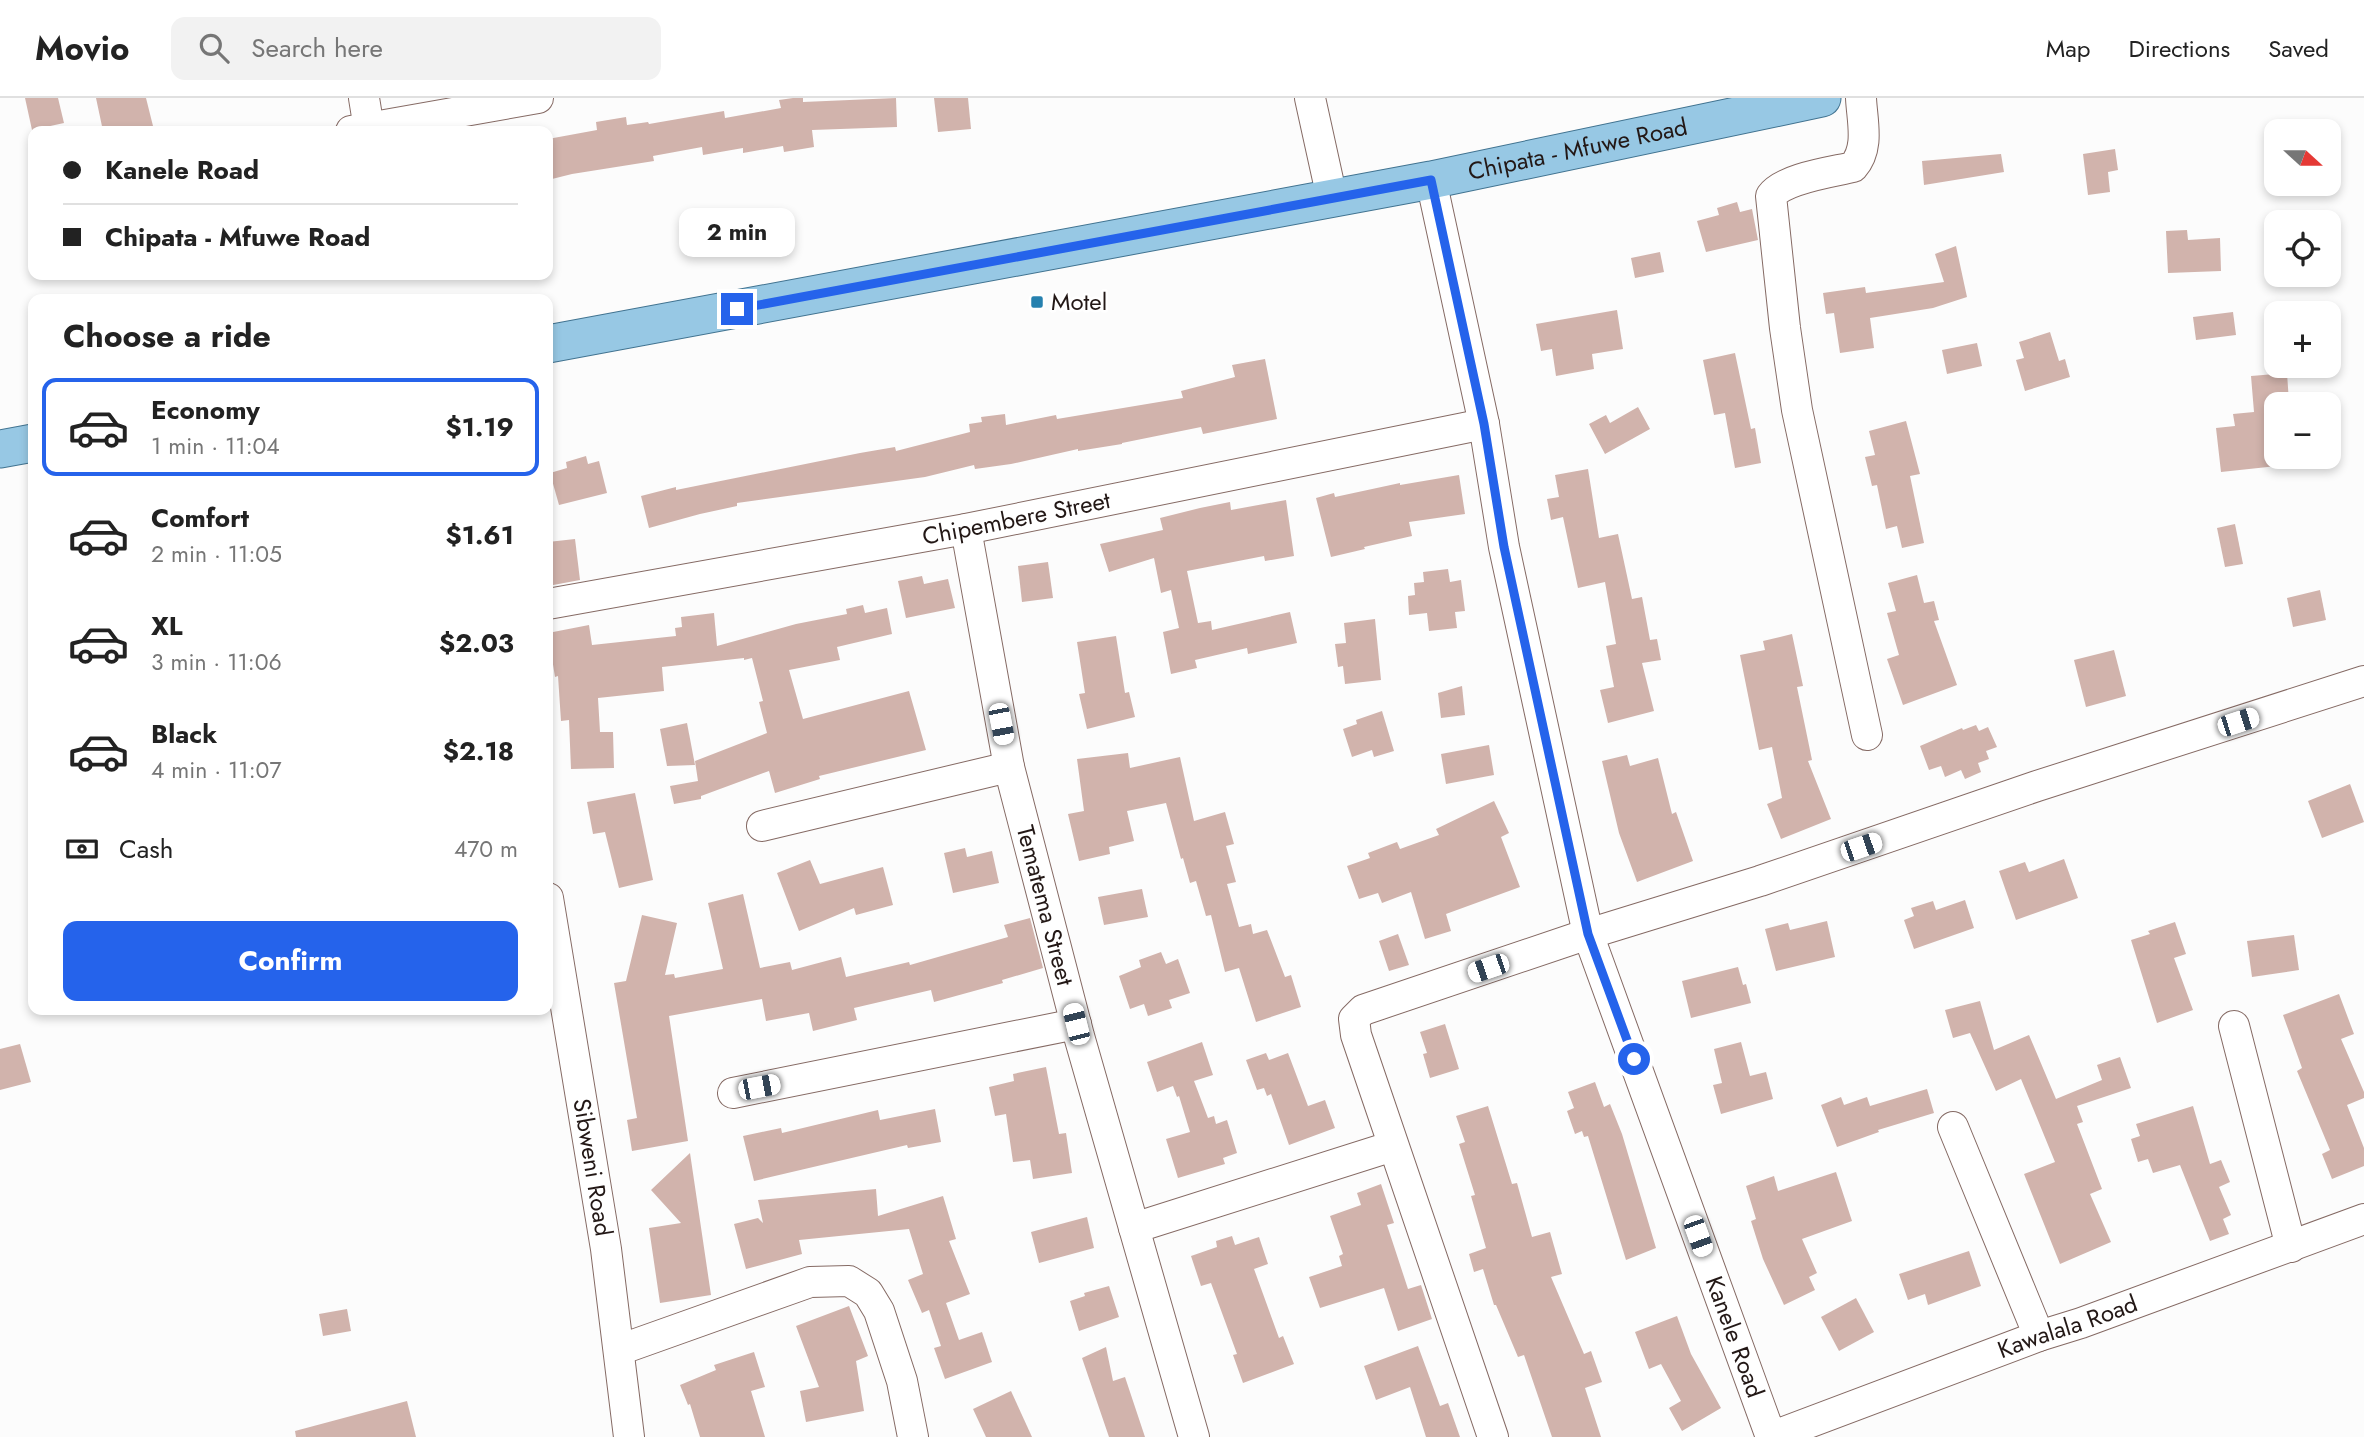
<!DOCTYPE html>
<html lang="en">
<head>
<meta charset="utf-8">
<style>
	body { margin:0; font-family:Jost,sans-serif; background:#f2f2f2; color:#222; height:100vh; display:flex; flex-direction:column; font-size:26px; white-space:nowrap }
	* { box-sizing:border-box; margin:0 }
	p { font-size:23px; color:#767676 }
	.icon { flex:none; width:38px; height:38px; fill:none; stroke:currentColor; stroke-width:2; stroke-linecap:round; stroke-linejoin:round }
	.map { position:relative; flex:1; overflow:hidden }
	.details { position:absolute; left:28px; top:196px; width:525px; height:721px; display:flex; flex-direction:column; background:#fff; border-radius:14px; box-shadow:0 4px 10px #0003 }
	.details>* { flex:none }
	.top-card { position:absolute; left:28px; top:28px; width:525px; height:154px; border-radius:14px; box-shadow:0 4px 10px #0003; display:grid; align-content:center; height:154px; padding:0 35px; background:#fff }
	.needle { width:46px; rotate:111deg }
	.controls { position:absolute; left:2264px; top:21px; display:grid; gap:14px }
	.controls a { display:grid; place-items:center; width:77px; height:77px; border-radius:14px; background:#fff; box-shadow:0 4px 10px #0003; font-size:35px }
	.end { position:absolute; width:32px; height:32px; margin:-16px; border:9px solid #2563eb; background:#fff; box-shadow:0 0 0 4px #fff }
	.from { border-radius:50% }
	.bubble { position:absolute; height:49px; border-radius:14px; background:#fff; box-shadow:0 4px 10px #0003; font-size:23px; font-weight:700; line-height:49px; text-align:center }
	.car { position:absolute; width:21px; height:42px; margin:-21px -10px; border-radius:9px; box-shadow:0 0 5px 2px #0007; background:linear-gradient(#fff 24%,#345 0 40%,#fff 0 76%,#345 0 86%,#fff 0) }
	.top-card b { display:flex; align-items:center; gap:24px; height:66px; font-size:26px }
	.top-card b+b { border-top:2px solid #e0e0e0 }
	.top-card i { width:18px; height:18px; background:#222 }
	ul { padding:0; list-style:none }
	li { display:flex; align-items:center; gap:21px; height:98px; margin:0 14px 10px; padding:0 21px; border:4px solid transparent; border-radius:14px }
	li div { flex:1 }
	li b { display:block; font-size:26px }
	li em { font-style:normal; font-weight:700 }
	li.current { border-color:#2563eb }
	li>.icon { width:63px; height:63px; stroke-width:1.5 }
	h2 { padding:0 35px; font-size:32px; line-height:84px }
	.pay { display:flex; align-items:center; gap:18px; height:77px; padding:0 35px; font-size:26px }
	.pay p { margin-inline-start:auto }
	.action { display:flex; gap:14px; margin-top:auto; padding:14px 35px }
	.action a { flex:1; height:80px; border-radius:14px; background:#2563eb; color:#fff; font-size:28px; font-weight:700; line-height:80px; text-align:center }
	header { display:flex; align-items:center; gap:42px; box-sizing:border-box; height:98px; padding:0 35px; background:#fff; border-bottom:2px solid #e0e0e0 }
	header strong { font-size:33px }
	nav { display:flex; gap:38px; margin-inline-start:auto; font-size:24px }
	.search { width:490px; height:63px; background:#f2f2f2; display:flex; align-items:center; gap:18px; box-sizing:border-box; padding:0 24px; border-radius:14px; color:#767676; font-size:26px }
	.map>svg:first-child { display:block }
	.building { fill:#d1b3ac }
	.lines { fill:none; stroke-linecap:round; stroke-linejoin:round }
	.minor-casing { stroke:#856a64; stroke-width:32 }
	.major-casing { stroke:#417390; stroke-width:39 }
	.minor { stroke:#fff; stroke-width:30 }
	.major { stroke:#97c8e4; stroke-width:37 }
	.route { stroke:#2563eb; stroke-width:9 }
	.poi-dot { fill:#2681af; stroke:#fff; stroke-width:2.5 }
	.labels { text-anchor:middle; stroke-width:5; stroke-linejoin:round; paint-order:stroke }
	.street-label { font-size:24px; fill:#231816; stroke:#fff }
	.poi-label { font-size:24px; fill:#231816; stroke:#fff; text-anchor:start }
</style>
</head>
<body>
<header>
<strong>Movio</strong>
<div class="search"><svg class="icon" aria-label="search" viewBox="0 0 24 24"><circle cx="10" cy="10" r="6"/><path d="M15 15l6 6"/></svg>Search here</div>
<nav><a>Map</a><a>Directions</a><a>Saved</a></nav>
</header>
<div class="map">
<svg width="2364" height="1339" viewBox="0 0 2364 1339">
	<rect width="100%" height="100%" fill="#fcfcfc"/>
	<!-- building -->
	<g class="building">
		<polygon points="25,0 58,0 64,25 32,32"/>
		<polygon points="96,0 146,0 153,28 131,33 128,28 103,33"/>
		<polygon points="793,0 803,0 803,4 896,0 897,29 812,32 814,49 784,54 783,48 743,55 743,50 703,57 702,49 653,58 654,63 572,76 548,82 548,41 597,32 596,24 626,19 627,27 648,24 649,26 724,13 725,20 781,10 779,2"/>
		<polygon points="934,0 968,0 971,31 938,34"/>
		<polygon points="2115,51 2118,72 2108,74 2110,94 2088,97 2083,56"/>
		<polygon points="2001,56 2004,74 1924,87 1922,63"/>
		<polygon points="1737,104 1740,114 1752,111 1758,142 1706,154 1697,123 1719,117 1717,110"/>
		<polygon points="2187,132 2188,142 2220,140 2221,173 2168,175 2166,133"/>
		<polygon points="1956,148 1967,199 1933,210 1870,220 1874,250 1840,255 1834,215 1826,216 1823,195 1865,189 1866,195 1944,184 1935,156"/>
		<polygon points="1660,154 1664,174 1635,180 1631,160"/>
		<polygon points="1617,212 1623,251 1592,256 1594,271 1556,278 1552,251 1541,253 1536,226"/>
		<polygon points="2233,214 2236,237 2196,242 2193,219"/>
		<polygon points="2050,234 2059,263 2065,261 2070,279 2025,293 2016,262 2024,260 2019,244"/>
		<polygon points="1977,245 1982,268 1947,276 1942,252"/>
		<polygon points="1735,255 1751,331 1755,330 1761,365 1735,370 1725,315 1714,317 1703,262"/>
		<polygon points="1265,261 1277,321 1203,336 1201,329 1122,345 1122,346 1078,353 1078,351 1011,366 975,371 974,367 925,379 737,405 737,408 700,416 649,430 641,398 676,389 676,392 860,355 895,349 896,353 970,334 969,326 982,324 981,319 1005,316 1006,327 1056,317 1057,321 1183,300 1181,293 1235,279 1232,267"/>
		<polygon points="2287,275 2289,304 2277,305 2277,368 2221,374 2216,330 2235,328 2233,316 2254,314 2251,278"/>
		<polygon points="1638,309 1650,331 1605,356 1589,326 1606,317 1610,325"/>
		<polygon points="1906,323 1920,376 1910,378 1924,445 1902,450 1897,428 1886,431 1877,387 1872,388 1865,359 1875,357 1869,333"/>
		<polygon points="586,358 588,366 599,363 607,395 559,407 550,375 567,370 566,364"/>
		<polygon points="1588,371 1599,440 1618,436 1632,501 1642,499 1650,542 1657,541 1661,562 1642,565 1654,613 1608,625 1600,592 1614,589 1606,548 1616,546 1605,484 1578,490 1563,419 1551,422 1547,401 1559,399 1555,377"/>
		<polygon points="1459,377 1465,416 1409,424 1412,438 1364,449 1365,451 1331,459 1316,400 1334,395 1335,399 1400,385 1400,387"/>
		<polygon points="1286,402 1294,458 1265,463 1264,458 1187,473 1198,525 1211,523 1212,532 1290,514 1297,545 1248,556 1247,550 1195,562 1197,570 1171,576 1163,534 1179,530 1171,492 1161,495 1154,460 1109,474 1100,446 1163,432 1160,420 1200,410 1230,404 1231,412"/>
		<polygon points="2235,426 2243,466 2225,469 2217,430"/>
		<polygon points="575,441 580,482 548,488 548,444"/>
		<polygon points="1048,464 1053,500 1022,504 1018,468"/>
		<polygon points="1448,471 1450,484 1461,482 1465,513 1455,514 1457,530 1429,533 1427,515 1409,517 1408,498 1415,497 1414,485 1424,484 1423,474"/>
		<polygon points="1917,477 1924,505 1934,503 1939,522 1934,523 1957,587 1903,607 1887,561 1899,557 1887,515 1896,513 1888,485"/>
		<polygon points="922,478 924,486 948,481 955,510 906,520 898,483"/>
		<polygon points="2320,492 2326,522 2293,529 2287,500"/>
		<polygon points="863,507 865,515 887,510 892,536 837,549 840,562 789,572 803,621 909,593 926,652 819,678 820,681 775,695 769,673 701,698 701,701 674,706 670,688 698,683 695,663 767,635 759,604 763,603 752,560 744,562 744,560 662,569 664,593 598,600 600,634 613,634 614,670 571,671 569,622 561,623 558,578 555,579 548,535 589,527 592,547 676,538 675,530 682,529 681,519 714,515 717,548 796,526 847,516 846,511"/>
		<polygon points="1375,521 1381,582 1345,586 1343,568 1338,569 1335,546 1346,545 1344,525"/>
		<polygon points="1792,536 1803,588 1797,589 1812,662 1808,663 1831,721 1781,741 1767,706 1782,700 1772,649 1759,652 1740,557 1765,552 1763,543"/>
		<polygon points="1116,538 1125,595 1129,594 1135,619 1087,631 1079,596 1085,595 1077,544"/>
		<polygon points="2114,552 2126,598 2086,609 2074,562"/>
		<polygon points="1462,588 1465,617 1441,620 1438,595"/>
		<polygon points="1382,613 1394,653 1374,659 1372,652 1352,659 1343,631 1357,626 1356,622"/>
		<polygon points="687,625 695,667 667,668 660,631"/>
		<polygon points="1976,627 1979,633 1988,629 1997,649 1986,653 1989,661 1978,665 1981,674 1965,681 1961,672 1945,679 1941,668 1929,672 1920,648 1962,630 1963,632"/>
		<polygon points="1489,647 1494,677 1446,686 1441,656"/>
		<polygon points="1128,655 1130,670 1180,659 1194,723 1225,714 1234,746 1226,748 1236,784 1227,786 1239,829 1251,826 1253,836 1267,832 1285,879 1291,877 1301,909 1256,924 1239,870 1225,874 1211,817 1206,818 1196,783 1190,785 1183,760 1181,761 1166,705 1127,713 1134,743 1109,749 1110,756 1079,763 1068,716 1084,713 1077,661"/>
		<polygon points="1627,657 1630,668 1658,660 1672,716 1676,714 1693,763 1637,784 1619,735 1602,663"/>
		<polygon points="2350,686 2364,724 2322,740 2308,703"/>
		<polygon points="635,695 653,782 619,790 605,734 593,736 587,704"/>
		<polygon points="1494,703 1509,735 1501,739 1520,789 1446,816 1451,833 1425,841 1411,794 1382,805 1378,795 1359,801 1347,768 1370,760 1368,755 1397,744 1400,751 1439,737 1436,731"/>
		<polygon points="965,750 967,759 992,753 999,785 953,795 944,755"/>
		<polygon points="2064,761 2078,800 2016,822 1999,773 2025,764 2029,774"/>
		<polygon points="810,762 820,786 883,769 893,807 856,817 854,810 799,833 777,775"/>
		<polygon points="1142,791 1148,819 1104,827 1098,799"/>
		<polygon points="743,796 760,870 790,864 792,872 841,859 846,879 909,864 910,867 1008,839 1004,827 1030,820 1043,870 1002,882 1003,885 934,904 931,892 854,910 857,922 813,933 809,915 766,923 762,901 669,918 688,1043 632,1053 627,1022 637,1020 614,885 626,883 642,817 677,825 665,877 674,876 675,880 723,871 708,805"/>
		<polygon points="1965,802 1974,830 1914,851 1904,822 1914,818 1911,810 1933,803 1936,812"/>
		<polygon points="1827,823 1835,859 1776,873 1765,831 1788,825 1790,832"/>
		<polygon points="2175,824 2186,856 2174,860 2193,912 2157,925 2131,842 2150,836 2148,833"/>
		<polygon points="1398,836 1409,867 1389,873 1379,843"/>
		<polygon points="2294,837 2299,872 2252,879 2247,843"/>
		<polygon points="1161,854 1166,866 1178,861 1190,895 1169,902 1172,910 1148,918 1144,906 1130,911 1119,878 1141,869 1139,862"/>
		<polygon points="1738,869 1743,887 1746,886 1751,905 1691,920 1682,883"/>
		<polygon points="2339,896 2354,936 2341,941 2364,994 2364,1000 2347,1007 2364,1050 2364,1068 2332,1081 2322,1056 2330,1052 2297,973 2302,970 2283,917"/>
		<polygon points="1980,903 1994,952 2029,937 2056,1001 2102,982 2097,967 2120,959 2131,990 2077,1008 2083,1024 2077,1026 2102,1091 2090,1096 2111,1144 2060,1166 2024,1076 2055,1064 2021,981 1996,993 1970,935 1953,940 1945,912"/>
		<polygon points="1445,926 1459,971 1430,980 1423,956 1427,955 1420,934"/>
		<polygon points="1202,944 1213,977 1194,983 1208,1020 1214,1018 1216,1026 1227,1022 1237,1055 1223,1060 1225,1066 1178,1080 1166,1041 1190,1034 1179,998 1177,999 1173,988 1157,994 1147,964"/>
		<polygon points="1741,944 1750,978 1766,974 1773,1001 1721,1016 1713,987 1722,985 1714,951"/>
		<polygon points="20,946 31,984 0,992 0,951"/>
		<polygon points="1266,955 1269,962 1288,955 1308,1008 1325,1002 1335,1030 1289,1047 1271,996 1267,998 1264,990 1257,992 1246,962"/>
		<polygon points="1046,969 1059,1036 1066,1035 1072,1075 1033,1081 1030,1062 1013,1064 1006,1016 995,1018 989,989 1014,983 1013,976"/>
		<polygon points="1595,984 1604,1009 1610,1006 1622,1036 1656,1150 1626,1162 1588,1038 1584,1039 1582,1033 1575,1036 1567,1013 1574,1010 1568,994"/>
		<polygon points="1927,991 1934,1015 1878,1032 1879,1034 1837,1049 1821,1007 1841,999 1844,1007 1867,999 1870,1008"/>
		<polygon points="1488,1008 1512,1086 1517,1085 1532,1139 1550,1134 1562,1176 1551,1179 1584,1256 1591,1253 1602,1284 1585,1290 1601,1339 1552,1339 1524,1257 1518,1259 1496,1207 1494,1207 1483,1171 1474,1174 1469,1156 1486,1150 1471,1098 1475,1097 1459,1046 1465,1044 1456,1018"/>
		<polygon points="2193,1008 2210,1066 2221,1062 2230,1084 2219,1089 2231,1117 2223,1121 2229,1136 2210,1143 2180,1067 2153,1075 2148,1061 2138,1064 2131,1041 2140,1038 2136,1026"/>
		<polygon points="935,1011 941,1044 908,1050 907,1047 754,1083 743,1038 781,1030 782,1035 878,1012 880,1022"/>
		<polygon points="690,1055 711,1197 660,1205 649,1130 681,1125 651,1092"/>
		<polygon points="1836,1074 1852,1123 1802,1141 1817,1175 1809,1179 1815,1192 1784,1207 1763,1161 1751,1123 1756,1121 1746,1088 1774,1078 1778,1093"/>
		<polygon points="1381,1086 1394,1125 1387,1127 1408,1191 1421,1187 1432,1221 1398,1233 1384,1190 1320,1210 1309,1179 1342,1168 1339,1158 1343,1156 1330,1118 1361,1107 1357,1095"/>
		<polygon points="876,1091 878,1118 943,1098 956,1141 949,1143 970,1196 946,1205 959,1242 982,1234 992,1264 945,1281 934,1250 941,1248 929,1212 922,1215 908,1182 923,1176 909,1131 799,1142 802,1156 746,1171 734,1126 758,1120 763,1125 758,1102"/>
		<polygon points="1087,1119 1094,1150 1039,1165 1031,1134"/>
		<polygon points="1232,1138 1235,1147 1259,1139 1268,1166 1254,1171 1279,1240 1283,1238 1294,1266 1243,1285 1233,1257 1237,1256 1211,1185 1201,1188 1191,1158 1217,1149 1216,1143"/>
		<polygon points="1969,1153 1981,1188 1928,1207 1925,1196 1908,1202 1899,1176"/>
		<polygon points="1109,1188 1119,1219 1079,1233 1070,1203 1085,1198 1084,1195"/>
		<polygon points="1856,1200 1874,1234 1839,1253 1821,1219"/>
		<polygon points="849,1208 868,1258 856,1263 864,1313 806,1324 800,1293 819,1289 796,1228"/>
		<polygon points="347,1211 351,1233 323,1238 319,1216"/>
		<polygon points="1677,1218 1691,1256 1721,1310 1682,1333 1669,1310 1681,1303 1661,1266 1649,1271 1635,1234"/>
		<polygon points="1418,1248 1440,1308 1448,1305 1460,1339 1426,1339 1410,1289 1376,1302 1364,1268"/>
		<polygon points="1106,1249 1113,1283 1125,1279 1145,1339 1109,1339 1082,1260"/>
		<polygon points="754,1254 765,1289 751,1293 765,1339 700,1339 690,1306 688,1307 680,1287 716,1272 714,1267"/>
		<polygon points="1011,1293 1032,1339 986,1339 973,1311"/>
		<polygon points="407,1303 416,1339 296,1339 295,1333"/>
	</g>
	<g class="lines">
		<!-- minor casing -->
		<g class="minor-casing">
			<g id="minor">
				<polyline points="364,0 369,31"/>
				<polyline points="1310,0 1332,100"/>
				<path d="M1861,0c1,23 9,50 -8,69 -21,5 -69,11 -82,29l14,132 12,82 70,325"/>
				<polyline points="351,33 538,0"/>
				<path id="s1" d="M1431,82l53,244 20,123 84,387 183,503 268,-101 42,-13 283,-104"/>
				<path id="s2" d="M966,431l43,238 70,269 115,401"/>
				<path id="s3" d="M548,506l418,-75 518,-105"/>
				<polyline points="762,728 1009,669"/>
				<path id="s4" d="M548,800l58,351 23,188"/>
				<polyline points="2234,928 2291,1149"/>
				<polyline points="733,995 1076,926"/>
				<polyline points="1953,1029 2039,1238"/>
				<polyline points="1134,1130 1393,1048"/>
				<polyline points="619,1252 810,1184 849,1183 868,1195 879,1213 902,1283 913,1339"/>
				<polyline points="1493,1339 1356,937 1354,921 1363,912 1588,836 1760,783 2037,688 2364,583"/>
			</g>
		</g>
		<!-- major casing -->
		<g class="major-casing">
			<g id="major">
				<path id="s5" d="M548,246l883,-164 391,-82"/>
				<polyline points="0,351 33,345"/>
			</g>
		</g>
		<!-- minor -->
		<use href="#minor" class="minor"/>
		<!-- major -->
		<use href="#major" class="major"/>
	</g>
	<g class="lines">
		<!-- route -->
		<polyline class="route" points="737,211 1431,82 1484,326 1504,449 1588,836 1634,961"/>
	</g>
	<!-- markers -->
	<rect class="poi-dot" x="1030" y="197" width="14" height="14" rx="3.5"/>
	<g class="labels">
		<!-- street labels -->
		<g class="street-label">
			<text dy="8" stroke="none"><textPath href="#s5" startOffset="1048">Chipata - Mfuwe Road</textPath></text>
			<text dy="8" stroke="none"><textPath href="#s3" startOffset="476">Chipembere Street</textPath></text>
			<text dy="8" stroke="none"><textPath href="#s2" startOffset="385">Tematema Street</textPath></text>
			<text dy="8" stroke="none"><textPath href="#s4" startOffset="273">Sibweni Road</textPath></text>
			<text dy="8" stroke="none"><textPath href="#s1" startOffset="1622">Kawalala Road</textPath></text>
			<text dy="8" stroke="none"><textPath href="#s1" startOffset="1199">Kanele Road</textPath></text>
		</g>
		<!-- poi labels -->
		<g class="poi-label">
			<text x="1051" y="212">Motel</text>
		</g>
	</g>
</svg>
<div class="controls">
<a><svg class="needle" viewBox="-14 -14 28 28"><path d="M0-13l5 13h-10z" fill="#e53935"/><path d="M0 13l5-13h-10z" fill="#767676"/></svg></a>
<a><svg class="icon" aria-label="locate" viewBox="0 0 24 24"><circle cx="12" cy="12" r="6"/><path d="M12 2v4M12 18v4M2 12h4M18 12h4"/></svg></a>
<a>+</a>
<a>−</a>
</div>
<i class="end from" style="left:1634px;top:961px"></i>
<i class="end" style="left:737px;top:211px"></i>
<div class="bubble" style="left:679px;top:110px;width:116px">2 min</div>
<i class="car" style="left:2238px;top:624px;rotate:72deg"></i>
<i class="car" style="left:1001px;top:626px;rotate:169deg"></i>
<i class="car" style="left:1861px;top:749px;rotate:71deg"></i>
<i class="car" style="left:1488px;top:870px;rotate:251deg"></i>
<i class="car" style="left:1076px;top:926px;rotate:346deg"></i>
<i class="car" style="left:759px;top:989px;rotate:79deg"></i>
<i class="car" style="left:1698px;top:1138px;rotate:160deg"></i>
<div class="top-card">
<b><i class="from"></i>Kanele Road</b>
<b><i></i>Chipata - Mfuwe Road</b>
</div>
<section class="details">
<h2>Choose a ride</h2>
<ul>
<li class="current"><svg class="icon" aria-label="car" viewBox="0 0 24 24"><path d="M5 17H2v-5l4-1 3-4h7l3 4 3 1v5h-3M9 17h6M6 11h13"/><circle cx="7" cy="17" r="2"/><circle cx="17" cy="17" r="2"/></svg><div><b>Economy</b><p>1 min · 11:04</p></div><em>$1.19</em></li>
<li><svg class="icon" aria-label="car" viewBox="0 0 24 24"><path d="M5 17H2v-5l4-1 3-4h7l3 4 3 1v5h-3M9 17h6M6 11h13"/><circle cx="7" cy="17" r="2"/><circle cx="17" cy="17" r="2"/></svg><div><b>Comfort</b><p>2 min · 11:05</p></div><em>$1.61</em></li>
<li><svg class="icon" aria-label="car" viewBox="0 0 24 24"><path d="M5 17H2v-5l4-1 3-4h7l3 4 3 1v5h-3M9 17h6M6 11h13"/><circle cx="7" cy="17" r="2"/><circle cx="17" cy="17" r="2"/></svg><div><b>XL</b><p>3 min · 11:06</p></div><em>$2.03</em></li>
<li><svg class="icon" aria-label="car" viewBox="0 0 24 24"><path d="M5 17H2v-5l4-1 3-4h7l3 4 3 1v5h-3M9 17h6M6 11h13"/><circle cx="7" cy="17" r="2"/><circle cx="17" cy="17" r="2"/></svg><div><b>Black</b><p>4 min · 11:07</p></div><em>$2.18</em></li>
</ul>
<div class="pay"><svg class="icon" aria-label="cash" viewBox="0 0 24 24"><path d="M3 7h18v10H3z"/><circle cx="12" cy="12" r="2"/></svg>Cash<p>470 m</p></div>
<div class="action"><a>Confirm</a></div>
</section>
</div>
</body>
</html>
